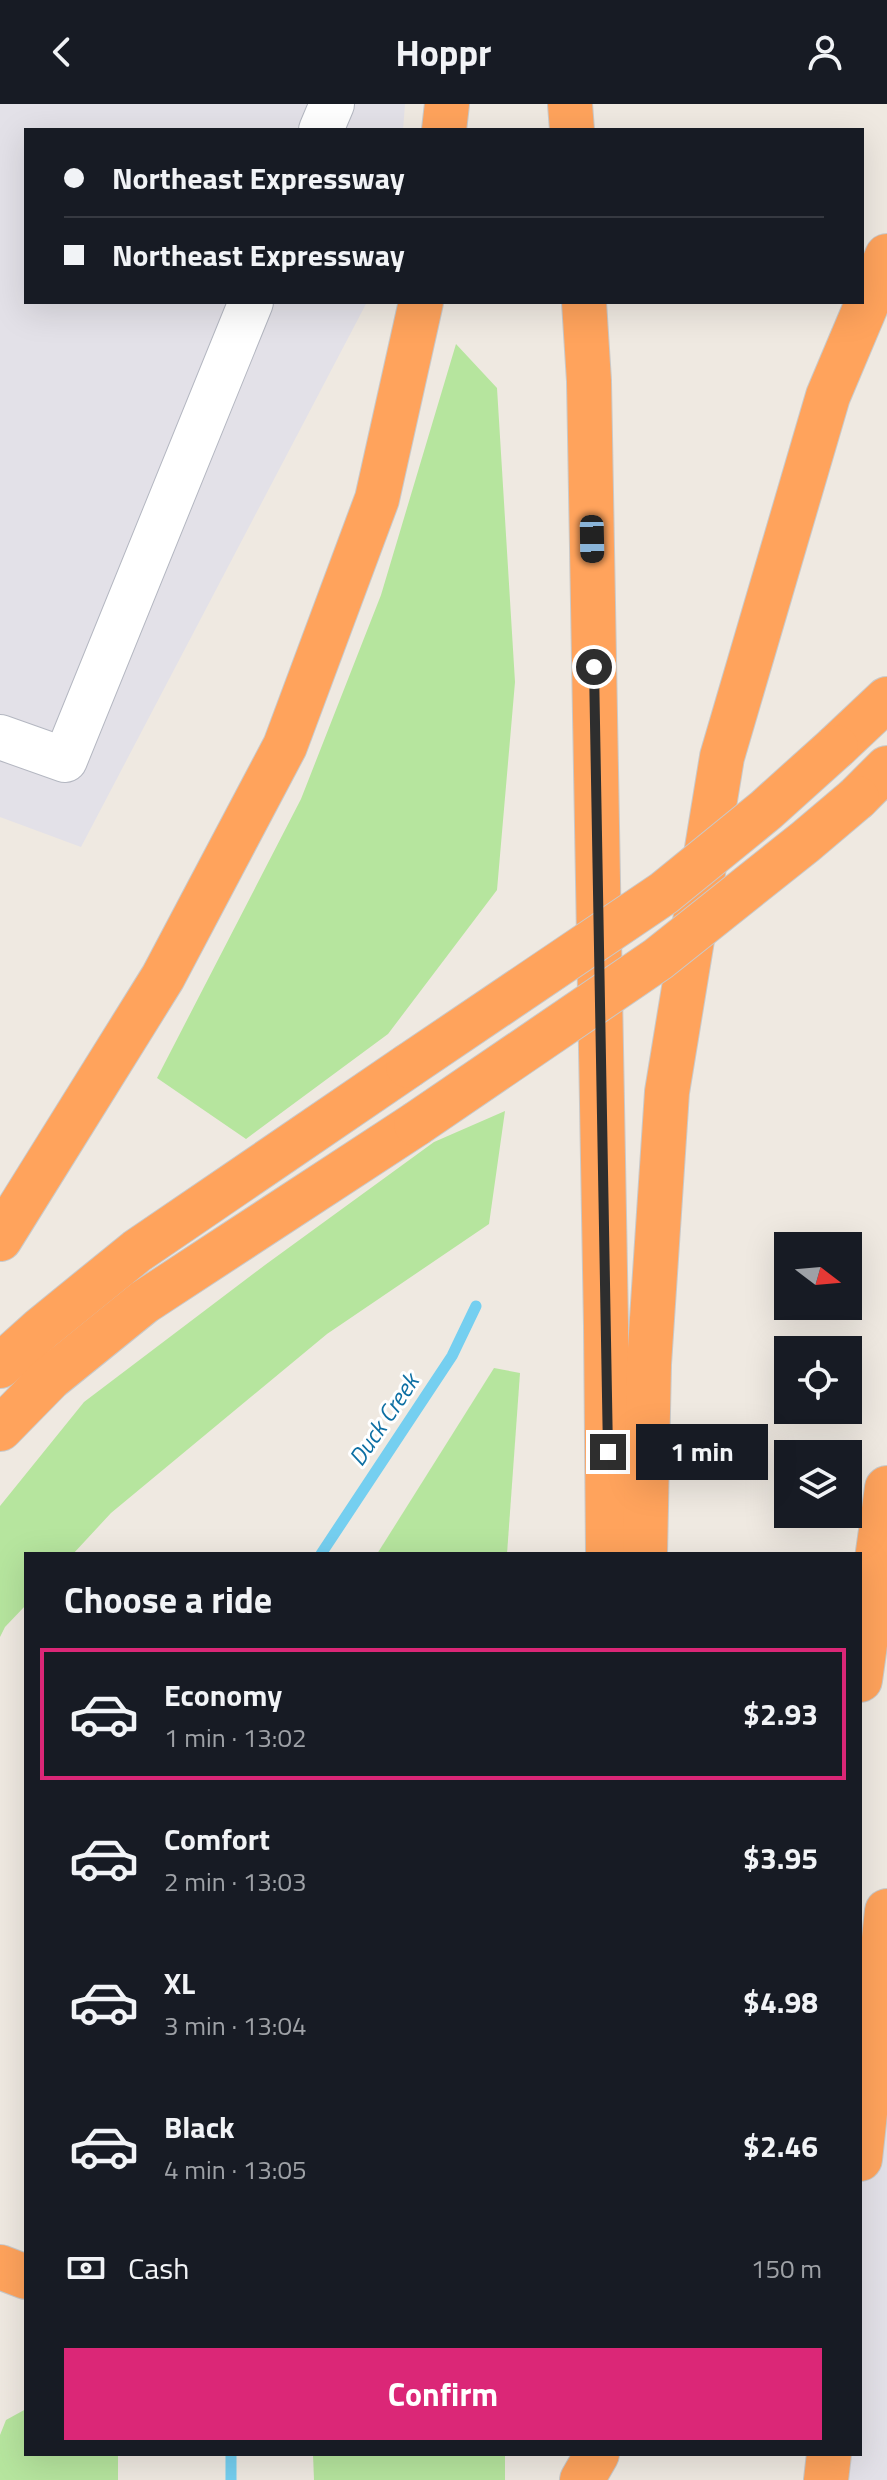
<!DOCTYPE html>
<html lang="en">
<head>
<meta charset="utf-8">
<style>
	body { margin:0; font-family:"Titillium Web",sans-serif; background:#20242c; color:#f1f3f6; height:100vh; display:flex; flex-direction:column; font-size:30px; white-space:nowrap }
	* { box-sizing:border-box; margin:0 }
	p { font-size:26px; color:#9ea1a6 }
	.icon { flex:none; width:44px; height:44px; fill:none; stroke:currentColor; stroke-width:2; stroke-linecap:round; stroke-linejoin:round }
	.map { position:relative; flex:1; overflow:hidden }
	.details { position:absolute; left:24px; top:1448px; width:838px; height:904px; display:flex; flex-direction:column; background:#171b24; border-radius:0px; box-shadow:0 8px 32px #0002 }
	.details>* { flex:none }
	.banner { position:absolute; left:24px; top:24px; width:840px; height:176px; border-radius:0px; box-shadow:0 8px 32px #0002; display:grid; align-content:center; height:176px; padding:0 40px; background:#171b24 }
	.needle { width:52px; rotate:106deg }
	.buttons { position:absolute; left:774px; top:1128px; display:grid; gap:16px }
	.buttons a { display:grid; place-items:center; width:88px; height:88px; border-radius:0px; background:#171b24; box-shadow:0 8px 32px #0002; font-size:40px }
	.end { position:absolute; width:36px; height:36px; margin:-18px; border:10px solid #2e2e2e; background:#fff; box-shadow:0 0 0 4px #fff }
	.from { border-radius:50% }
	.bubble { position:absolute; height:56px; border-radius:0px; background:#171b24; box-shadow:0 8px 32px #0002; font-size:26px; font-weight:700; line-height:56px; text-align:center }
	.car { position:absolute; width:24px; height:48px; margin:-24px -12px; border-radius:10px; box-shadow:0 0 6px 2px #0007; background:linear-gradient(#222 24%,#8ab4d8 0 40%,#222 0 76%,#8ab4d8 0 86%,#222 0) }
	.banner b { display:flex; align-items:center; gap:28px; height:76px; font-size:30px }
	.banner b+b { border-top:2px solid #363941 }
	.banner i { width:20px; height:20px; background:#f1f3f6 }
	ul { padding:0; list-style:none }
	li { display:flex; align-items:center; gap:24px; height:132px; margin:0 16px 12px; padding:0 24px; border:4px solid transparent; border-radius:0px }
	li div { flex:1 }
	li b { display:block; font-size:30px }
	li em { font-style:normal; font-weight:700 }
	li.selected { border-color:#db2777 }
	li>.icon { width:72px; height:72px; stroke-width:1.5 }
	h2 { padding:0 40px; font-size:36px; line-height:96px }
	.pay { display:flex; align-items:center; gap:20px; height:88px; padding:0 40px; font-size:30px }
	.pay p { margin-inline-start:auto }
	.primary-button { display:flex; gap:16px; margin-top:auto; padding:16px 40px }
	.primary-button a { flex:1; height:92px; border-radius:0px; background:#db2777; color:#fff; font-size:32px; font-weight:700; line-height:92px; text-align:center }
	header { display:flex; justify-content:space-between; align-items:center; height:104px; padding:0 40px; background:#171b24; font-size:36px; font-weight:700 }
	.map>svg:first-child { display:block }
	.industrial { fill:#e3e1e8 }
	.green { fill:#b6e59e }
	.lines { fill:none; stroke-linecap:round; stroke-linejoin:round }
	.stream { stroke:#75cff0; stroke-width:11 }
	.minor-casing { stroke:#b4b7c1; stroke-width:46 }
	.highway-casing { stroke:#c9c9c9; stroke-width:46 }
	.minor { stroke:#fff; stroke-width:44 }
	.highway { stroke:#ffa35c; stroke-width:44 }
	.highway-bridge-casing { stroke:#c9c9c9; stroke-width:46; stroke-linecap:butt }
	.highway-bridge { stroke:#ffa35c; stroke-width:44 }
	.route { stroke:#2e2e2e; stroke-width:10 }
	.labels { text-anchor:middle; stroke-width:6; stroke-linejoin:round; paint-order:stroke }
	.water-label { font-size:24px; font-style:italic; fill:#0d6fa3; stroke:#fff }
</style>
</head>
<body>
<header><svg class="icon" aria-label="back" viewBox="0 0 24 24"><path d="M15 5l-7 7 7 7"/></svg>Hoppr<svg class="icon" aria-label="person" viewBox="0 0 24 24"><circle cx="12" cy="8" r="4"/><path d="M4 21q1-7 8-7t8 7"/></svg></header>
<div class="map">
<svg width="887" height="2376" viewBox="0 0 887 2376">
	<rect width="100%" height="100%" fill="#efe9e1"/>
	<!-- industrial -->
	<g class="industrial">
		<polygon points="0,0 405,0 403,26 26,26 26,198 367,198 81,743 0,713"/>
		<polygon points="887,1863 887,2376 826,2376 829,2350 860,2350 860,2055"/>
	</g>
	<!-- green -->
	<g class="green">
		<polygon points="456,240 497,284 515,578 497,786 388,930 246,1035 157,974 301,695 381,491"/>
		<polygon points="505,1007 489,1120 327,1230 111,1409 73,1450 26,1450 26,1501 5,1523 0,1533 0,1402 84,1298 265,1161 434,1038"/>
		<polygon points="494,1264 520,1269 507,1450 377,1450"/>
		<polygon points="26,2305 26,2350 118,2350 118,2376 0,2376 0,2331 6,2316"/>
		<polygon points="313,2350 505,2350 505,2376 314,2376"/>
	</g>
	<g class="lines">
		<!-- stream -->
		<g class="stream">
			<polyline points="321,1450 452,1252 476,1202"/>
			<polyline points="231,2376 231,2350"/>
		</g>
		<!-- minor casing -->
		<g class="minor-casing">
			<g id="minor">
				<polyline points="321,26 332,0"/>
				<polyline points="0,633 65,656 251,198"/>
			</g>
		</g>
		<!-- highway casing -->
		<g class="highway-casing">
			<g id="highway">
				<polyline points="570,0 572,26"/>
				<polyline points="444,26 447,0"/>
				<polyline points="584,198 589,277 606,1222 608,1450"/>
				<polyline points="836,643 887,595"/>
				<polyline points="857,694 887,664"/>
				<polyline points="0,1135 163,873 285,642 377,395 421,198"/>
				<polyline points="0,1262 41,1225 137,1147 408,962"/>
				<polyline points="0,1325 50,1274 144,1198 416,1020"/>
				<polyline points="645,1450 649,1260 667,988 722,653 828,292 887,152"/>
				<polyline points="860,1576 887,1384"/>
				<polyline points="860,2055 887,1807"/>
				<polyline points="0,2163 26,2173"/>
				<polyline points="582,2376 597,2350"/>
				<polyline points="826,2376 829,2350"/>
			</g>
		</g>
		<!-- minor -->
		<use href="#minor" class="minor"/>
		<!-- highway -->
		<use href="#highway" class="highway"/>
		<!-- highway-bridge casing -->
		<g class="highway-bridge-casing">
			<g id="highway-bridge">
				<polyline points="408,962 664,789 766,706 836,643"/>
				<polyline points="416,1020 658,855 805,738 857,694"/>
			</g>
		</g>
		<!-- highway-bridge -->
		<use href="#highway-bridge" class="highway-bridge"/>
	</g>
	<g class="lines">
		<!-- route -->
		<polyline class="route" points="594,563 608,1348"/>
	</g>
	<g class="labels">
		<!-- water labels -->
		<g class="water-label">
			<text transform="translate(384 1316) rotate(-56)" y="8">Duck Creek</text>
		</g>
	</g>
</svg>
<div class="buttons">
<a><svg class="needle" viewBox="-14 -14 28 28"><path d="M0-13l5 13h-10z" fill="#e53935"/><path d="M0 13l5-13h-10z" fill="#9ea1a6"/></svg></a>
<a><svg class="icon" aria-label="locate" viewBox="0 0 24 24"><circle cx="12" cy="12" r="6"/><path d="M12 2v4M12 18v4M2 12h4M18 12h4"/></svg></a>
<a><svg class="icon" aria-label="layers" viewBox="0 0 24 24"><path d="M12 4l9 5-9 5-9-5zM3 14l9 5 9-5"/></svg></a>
</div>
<i class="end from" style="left:594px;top:563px"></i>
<i class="end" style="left:608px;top:1348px"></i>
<div class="bubble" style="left:636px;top:1320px;width:132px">1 min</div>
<i class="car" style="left:592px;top:435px;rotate:179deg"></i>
<div class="banner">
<b><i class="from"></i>Northeast Expressway</b>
<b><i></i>Northeast Expressway</b>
</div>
<section class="details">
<h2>Choose a ride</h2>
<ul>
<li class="selected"><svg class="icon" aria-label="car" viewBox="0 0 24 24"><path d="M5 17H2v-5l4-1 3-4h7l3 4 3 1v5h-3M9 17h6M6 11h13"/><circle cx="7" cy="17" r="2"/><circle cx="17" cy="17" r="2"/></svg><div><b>Economy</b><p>1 min · 13:02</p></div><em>$2.93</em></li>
<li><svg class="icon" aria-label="car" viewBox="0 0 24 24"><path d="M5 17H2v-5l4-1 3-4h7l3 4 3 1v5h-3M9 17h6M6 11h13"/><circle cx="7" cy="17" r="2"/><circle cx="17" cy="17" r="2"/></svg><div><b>Comfort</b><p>2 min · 13:03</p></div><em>$3.95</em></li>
<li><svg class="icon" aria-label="car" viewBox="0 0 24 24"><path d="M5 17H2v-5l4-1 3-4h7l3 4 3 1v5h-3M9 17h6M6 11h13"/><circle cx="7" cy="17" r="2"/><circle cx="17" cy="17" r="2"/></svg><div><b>XL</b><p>3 min · 13:04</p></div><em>$4.98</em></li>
<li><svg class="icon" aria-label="car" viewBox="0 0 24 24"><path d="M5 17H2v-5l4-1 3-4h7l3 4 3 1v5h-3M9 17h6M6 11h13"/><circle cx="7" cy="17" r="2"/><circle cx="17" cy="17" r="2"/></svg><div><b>Black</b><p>4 min · 13:05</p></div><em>$2.46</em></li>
</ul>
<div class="pay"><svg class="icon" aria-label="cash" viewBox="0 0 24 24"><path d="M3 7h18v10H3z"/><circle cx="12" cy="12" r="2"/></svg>Cash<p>150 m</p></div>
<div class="primary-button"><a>Confirm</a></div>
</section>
</div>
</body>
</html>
